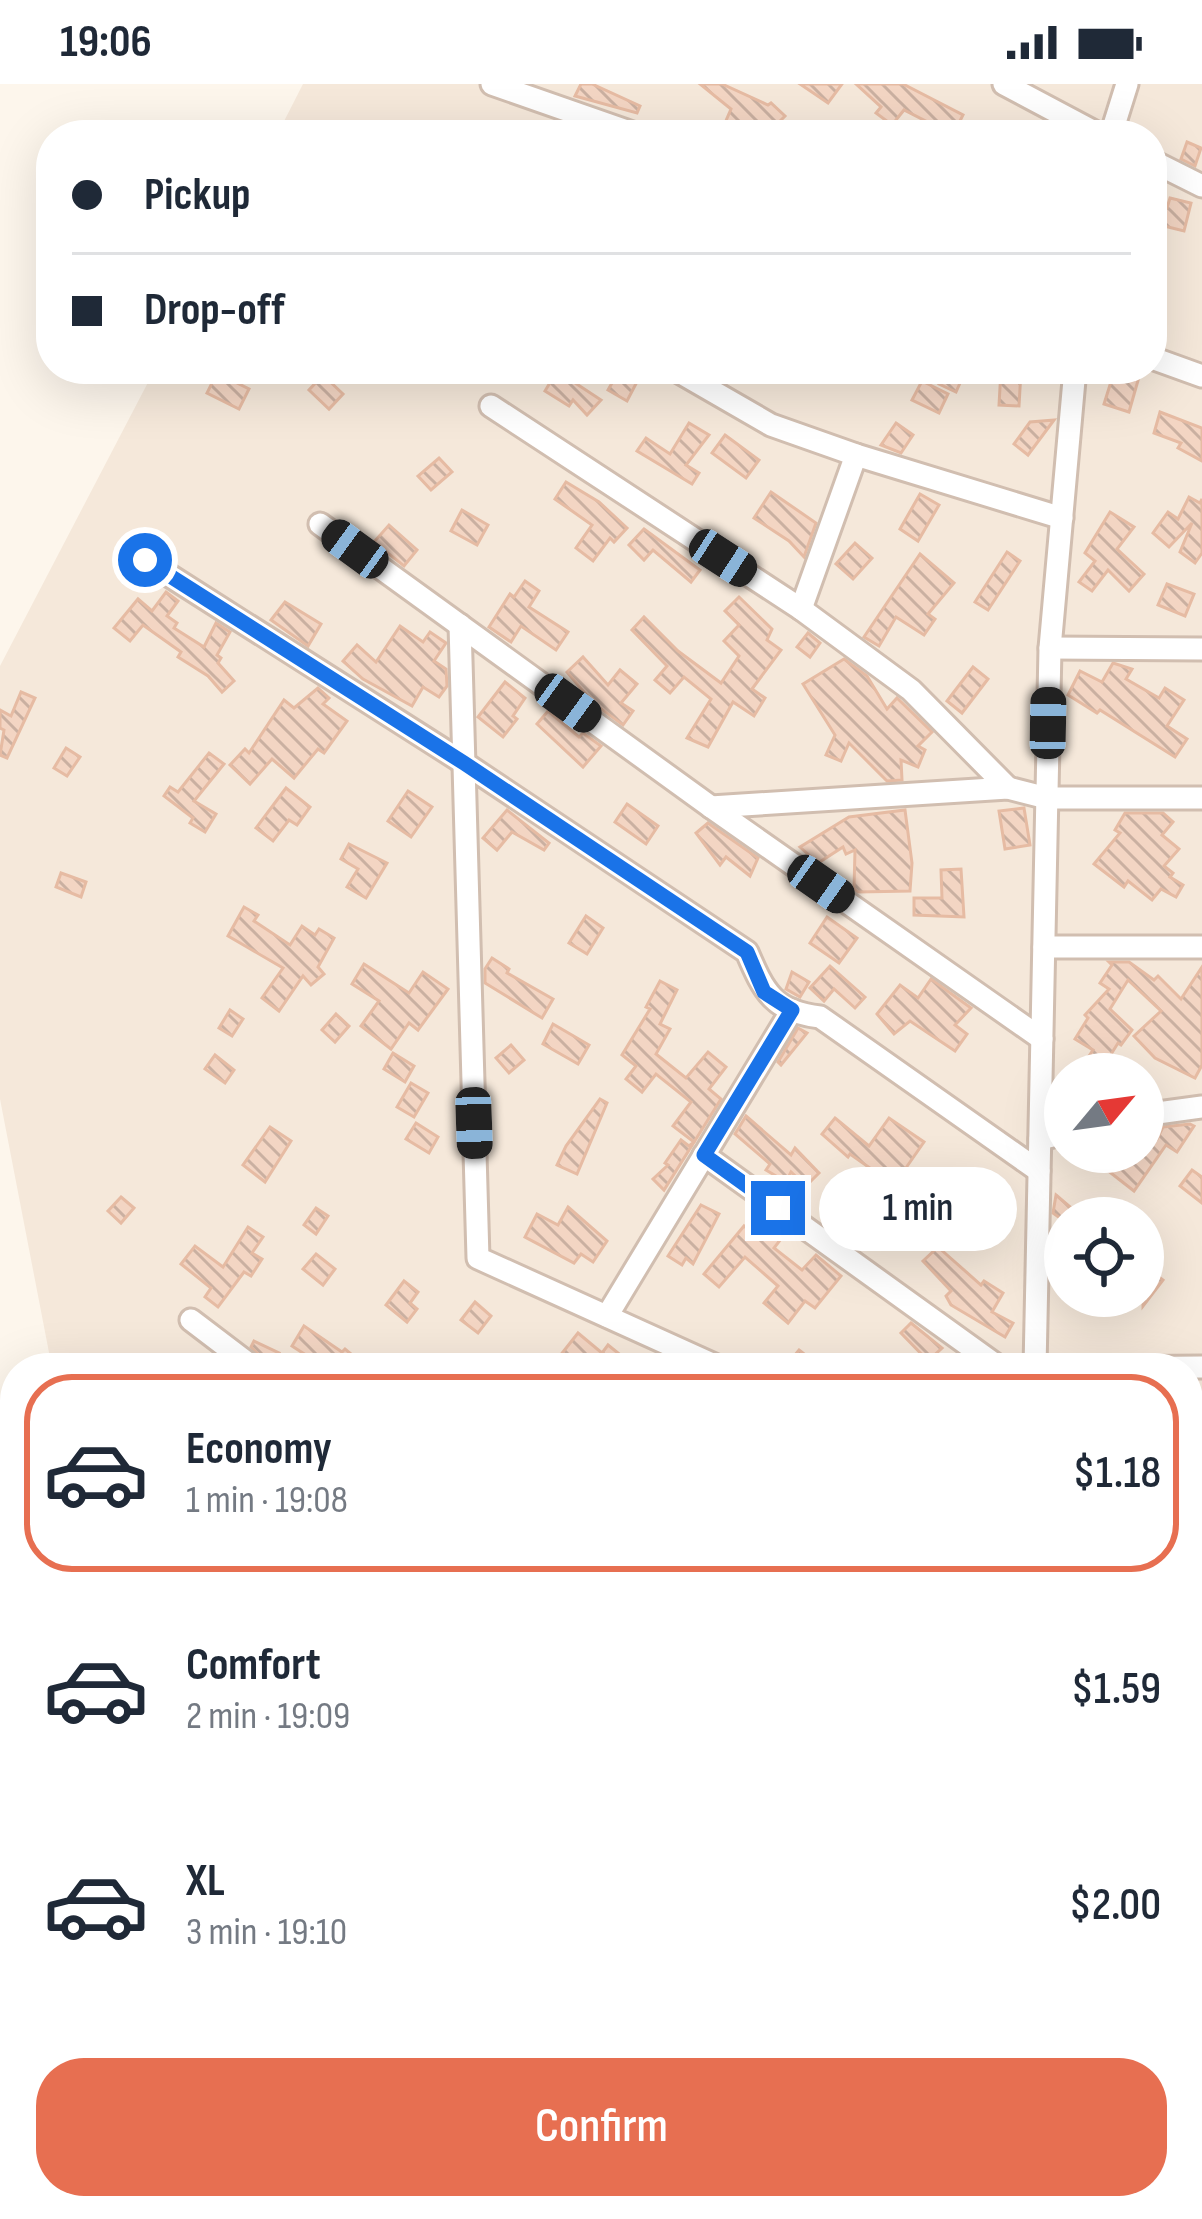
<!DOCTYPE html>
<html lang="en">
<head>
<meta charset="utf-8">
<style>
	body { margin:0; font-family:"Sofia Sans Condensed",sans-serif; background:#f2f2f3; color:#1f2937; height:100vh; display:flex; flex-direction:column; font-size:45px; white-space:nowrap }
	* { box-sizing:border-box; margin:0 }
	p { font-size:39px; color:#747a83 }
	.icon { flex:none; width:66px; height:66px; fill:none; stroke:currentColor; stroke-width:2; stroke-linecap:round; stroke-linejoin:round }
	.map { position:relative; flex:1; overflow:hidden }
	.drawer { position:absolute; left:0px; top:1269px; width:1203px; height:867px; display:flex; flex-direction:column; background:#fff; border-radius:48px 48px 0 0; box-shadow:0 12px 48px #0002 }
	.drawer>* { flex:none }
	.banner { position:absolute; left:36px; top:36px; width:1131px; height:264px; border-radius:48px; box-shadow:0 12px 48px #0002; display:grid; align-content:center; height:264px; padding:0 36px; background:#fff }
	.needle { width:78px; rotate:61deg }
	.controls { position:absolute; left:1044px; top:969px; display:grid; gap:24px }
	.controls a { display:grid; place-items:center; width:120px; height:120px; border-radius:50%; background:#fff; box-shadow:0 12px 48px #0002; font-size:60px }
	.end { position:absolute; width:54px; height:54px; margin:-27px; border:15px solid #1a73e8; background:#fff; box-shadow:0 0 0 6px #fff }
	.from { border-radius:50% }
	.bubble { position:absolute; height:84px; border-radius:42px; background:#fff; box-shadow:0 12px 48px #0002; font-size:39px; font-weight:600; line-height:84px; text-align:center }
	.car { position:absolute; width:36px; height:72px; margin:-36px -18px; border-radius:15px; box-shadow:0 0 9px 3px #0007; background:linear-gradient(#222 24%,#8ab4d8 0 40%,#222 0 76%,#8ab4d8 0 86%,#222 0) }
	.banner b { display:flex; align-items:center; gap:42px; height:114px; font-size:45px }
	.banner b+b { border-top:3px solid #e0e1e3 }
	.banner i { width:30px; height:30px; background:#1f2937 }
	ul { padding:21px 0 0; list-style:none }
	li { display:flex; align-items:center; gap:36px; height:198px; margin:0 24px 18px; padding:0 12px; border:6px solid transparent; border-radius:48px }
	li div { flex:1 }
	li b { display:block; font-size:45px }
	li em { font-style:normal; font-weight:600 }
	li.selected { border-color:#e76f51 }
	li>.icon { width:108px; height:108px; stroke-width:1.5 }
	.primary-button { display:flex; gap:24px; margin-top:auto; padding:24px 36px }
	.primary-button a { flex:1; height:138px; border-radius:48px; background:#e76f51; color:#fff; font-size:48px; font-weight:600; line-height:138px; text-align:center }
	.status { display:flex; justify-content:space-between; align-items:center; height:84px; padding:0 60px; background:#fff; direction:ltr }
	.status svg { height:33px; fill:currentColor }
	.map>svg:first-child { display:block }
	.residential { fill:#f5e8da; fill-rule:evenodd }
	.building { fill:url(#building-back-hatch); stroke:#e6bba3; stroke-width:3 }
	.lines { fill:none; stroke-linecap:round; stroke-linejoin:round }
	.minor-casing { stroke:#d1beb0; stroke-width:27 }
	.minor { stroke:#fff; stroke-width:21 }
	.route { stroke:#1a73e8; stroke-width:15 }
</style>
</head>
<body>
<div class="status"><b>19:06</b><svg viewBox="0 0 49 12"><path d="M0 12V9h3v3zM5 12V6h3v6zM10 12V3h3v9zM15 12V0h3v12zM26 1h20v11H26zM47 4h2v5h-2z"/></svg></div>
<div class="map">
<svg width="1202" height="2135" viewBox="0 0 1202 2135">
	<defs>
		<pattern id="building-back-hatch" width="6" height="6" patternUnits="userSpaceOnUse" patternTransform="scale(3)"><rect width="6" height="6" fill="#f3d5c3"/><path d="M-1 5l2 2M0 0l6 6M5-1l2 2" fill="none" stroke="#cab0a1"/></pattern>
	</defs>
	<rect width="100%" height="100%" fill="#fdf6ec"/>
	<!-- residential -->
	<path class="residential" d="M303,0h899v2135h-1202v-530l15,-51v567h1173v-837h-1136l-52,-269v-433l155,-297h997v-234h-875zM1065,990h78v78h-78zM1065,1134h78v78h-78z"/>
	<!-- building -->
	<g class="building">
		<polygon points="581,0 592,0 640,22 637,29 575,12"/>
		<polygon points="700,0 722,0 768,21 771,19 785,32 772,45 772,51 734,51 722,46 731,25"/>
		<polygon points="800,0 842,0 828,19"/>
		<polygon points="856,0 903,0 963,31 953,51 904,26 892,41 876,29 881,23"/>
		<polygon points="1187,58 1201,64 1195,82 1181,75"/>
		<polygon points="1170,114 1191,119 1184,147 1152,139 1152,121 1167,124"/>
		<polygon points="620,285 640,292 627,317 608,306"/>
		<polygon points="945,285 964,290 956,308 939,300"/>
		<polygon points="1115,285 1139,293 1129,328 1104,320"/>
		<polygon points="1001,286 1021,287 1019,322 999,321"/>
		<polygon points="557,287 601,316 587,331 573,316 569,322 545,307"/>
		<polygon points="217,289 249,305 239,325 207,309"/>
		<polygon points="323,291 343,310 329,325 309,306"/>
		<polygon points="922,297 948,310 939,329 912,316"/>
		<polygon points="1160,328 1202,344 1202,377 1178,364 1181,359 1154,349"/>
		<polygon points="1054,336 1028,371 1014,360 1030,338"/>
		<polygon points="689,339 709,351 686,381 699,389 692,400 637,367 646,354 670,370"/>
		<polygon points="896,339 913,351 901,369 881,361"/>
		<polygon points="725,351 759,376 746,394 712,369"/>
		<polygon points="439,374 452,388 431,406 418,392"/>
		<polygon points="566,398 599,418 627,444 614,458 610,454 593,477 576,464 592,441 555,415"/>
		<polygon points="771,408 816,439 804,473 789,457 754,434"/>
		<polygon points="920,410 939,421 918,457 900,445"/>
		<polygon points="1189,413 1200,419 1202,415 1202,469 1195,479 1180,468 1192,439 1169,463 1153,449 1168,428 1178,435"/>
		<polygon points="462,426 488,441 477,461 451,447"/>
		<polygon points="1110,428 1134,443 1117,465 1144,490 1129,507 1108,486 1092,507 1079,498 1095,477 1085,469"/>
		<polygon points="389,441 417,466 404,482 374,458"/>
		<polygon points="644,445 700,486 691,498 653,466 644,476 629,461"/>
		<polygon points="855,459 872,474 853,495 836,480"/>
		<polygon points="1007,468 1020,477 988,526 975,518"/>
		<polygon points="920,470 954,499 928,530 935,535 924,551 896,533 879,562 864,553"/>
		<polygon points="525,497 539,507 529,523 568,548 556,566 521,542 511,558 489,543 510,510 514,513"/>
		<polygon points="1167,500 1194,510 1185,532 1158,521"/>
		<polygon points="166,508 178,517 167,532 177,539 174,544 204,563 216,539 230,548 217,571 221,574 218,579 234,597 222,608 208,592 178,573 181,568 143,541 130,557 114,544 138,515 152,527"/>
		<polygon points="739,513 772,545 767,556 781,566 752,605 765,614 754,632 733,618 708,663 687,654 711,615 684,593 670,609 655,596 667,582 632,546 644,533 678,567 721,599 739,572 724,557 739,541 725,527"/>
		<polygon points="285,518 321,540 308,562 271,536"/>
		<polygon points="400,542 423,558 430,548 446,559 434,577 446,585 447,602 439,613 423,603 412,622 363,595 343,577 357,561 376,578"/>
		<polygon points="808,549 820,559 810,573 797,563"/>
		<polygon points="583,573 608,601 620,586 637,600 621,619 633,627 623,641 593,619 567,588"/>
		<polygon points="844,575 867,592 887,625 897,614 932,648 918,662 925,666 918,683 901,676 902,696 887,697 849,659 841,677 826,671 835,651 803,600"/>
		<polygon points="1113,579 1132,585 1126,595 1159,614 1165,604 1184,616 1167,642 1187,655 1175,673 1100,626 1097,629 1068,611 1080,587 1102,598"/>
		<polygon points="973,583 988,595 962,629 947,617"/>
		<polygon points="505,598 525,614 513,632 517,635 503,653 478,633"/>
		<polygon points="318,604 329,614 323,620 347,637 324,669 318,665 294,694 272,675 250,700 230,681 245,665 249,669 284,616 294,624"/>
		<polygon points="21,608 35,614 7,674 0,671 4,646 0,644 0,626 11,632"/>
		<polygon points="548,627 579,653 583,649 601,662 583,683 537,640"/>
		<polygon points="66,664 80,673 67,692 54,684"/>
		<polygon points="209,669 224,680 194,717 216,730 205,748 190,739 193,734 164,712 170,703 178,708"/>
		<polygon points="286,704 310,723 297,741 289,736 273,757 256,744"/>
		<polygon points="408,707 432,723 411,753 388,737"/>
		<polygon points="627,720 658,742 646,760 615,738"/>
		<polygon points="1024,724 1030,761 1005,765 999,727"/>
		<polygon points="507,726 549,759 544,766 512,748 497,766 483,754"/>
		<polygon points="905,726 912,779 910,807 858,808 854,805 855,766 846,770 843,763 818,779 800,763 849,733"/>
		<polygon points="1125,729 1163,729 1173,738 1162,751 1179,765 1164,782 1173,789 1170,793 1183,801 1176,813 1161,805 1152,816 1128,797 1124,803 1094,780 1120,749 1115,746"/>
		<polygon points="708,739 758,774 750,792 726,773 720,781 696,749"/>
		<polygon points="349,760 387,779 366,814 347,803 358,785 341,775"/>
		<polygon points="961,785 964,833 914,831 914,814 942,814 941,786"/>
		<polygon points="61,789 86,798 81,813 56,803"/>
		<polygon points="244,823 258,831 254,837 290,861 302,842 315,851 319,845 334,854 318,883 324,890 311,901 303,892 279,927 262,914 283,884 228,852"/>
		<polygon points="586,832 603,844 587,870 569,859"/>
		<polygon points="827,833 857,854 839,879 810,859"/>
		<polygon points="492,874 509,885 507,889 553,915 542,934 485,899 485,885"/>
		<polygon points="1109,878 1129,878 1154,896 1158,892 1181,915 1202,883 1202,981 1195,994 1155,974 1134,952 1161,927 1128,896 1110,925 1132,946 1121,961 1118,959 1100,988 1085,978 1093,966 1075,955 1088,934 1085,931 1109,905 1100,899 1112,881"/>
		<polygon points="364,880 409,909 423,888 448,905 418,946 409,939 391,965 361,942 379,917 352,900"/>
		<polygon points="830,882 865,913 855,924 834,905 824,917 810,904"/>
		<polygon points="792,888 809,898 800,913 786,905"/>
		<polygon points="931,895 971,924 955,941 967,950 955,967 910,937 894,950 877,930 900,901 918,914"/>
		<polygon points="660,897 677,906 660,940 670,945 656,970 686,994 708,968 726,983 709,1005 721,1015 664,1106 653,1095 668,1081 665,1079 681,1056 689,1062 694,1058 673,1042 691,1018 656,990 642,1008 626,995 636,982 622,971 650,925 646,923"/>
		<polygon points="230,926 243,935 232,952 219,944"/>
		<polygon points="336,930 349,942 335,958 322,946"/>
		<polygon points="553,940 589,961 578,980 543,960"/>
		<polygon points="798,944 807,949 781,981 778,978"/>
		<polygon points="511,961 524,976 509,989 496,974"/>
		<polygon points="393,969 414,982 405,998 384,985"/>
		<polygon points="215,971 234,986 225,999 205,985"/>
		<polygon points="411,999 428,1009 414,1033 397,1023"/>
		<polygon points="600,1015 607,1019 577,1090 557,1081 566,1062"/>
		<polygon points="746,1032 791,1071 795,1064 819,1089 806,1102 791,1088 786,1098 766,1086 770,1080 735,1050"/>
		<polygon points="835,1034 869,1062 889,1034 924,1058 894,1101 850,1070 848,1073 822,1050"/>
		<polygon points="416,1039 438,1053 429,1069 406,1055"/>
		<polygon points="1190,1040 1194,1042 1177,1068 1166,1061 1134,1107 1084,1068 1143,1068 1143,1047 1157,1055 1163,1043"/>
		<polygon points="270,1043 291,1057 265,1098 243,1081"/>
		<polygon points="1192,1086 1202,1093 1202,1119 1180,1102"/>
		<polygon points="981,1105 996,1119 979,1137 964,1124"/>
		<polygon points="1056,1111 1083,1134 1060,1134 1053,1129"/>
		<polygon points="121,1113 134,1124 121,1139 108,1127"/>
		<polygon points="701,1121 719,1130 693,1180 686,1174 682,1181 668,1172"/>
		<polygon points="568,1123 607,1157 593,1178 581,1170 574,1179 525,1153 537,1130 558,1141"/>
		<polygon points="316,1124 328,1132 316,1150 304,1141"/>
		<polygon points="762,1139 781,1155 774,1164 802,1186 816,1171 841,1192 815,1224 805,1217 788,1239 764,1219 778,1202 745,1173 719,1203 704,1190 744,1142 753,1150"/>
		<polygon points="248,1143 263,1153 252,1169 262,1175 251,1192 244,1188 218,1223 205,1213 211,1204 181,1180 195,1162 223,1183"/>
		<polygon points="938,1163 981,1201 984,1197 1003,1209 992,1228 1013,1239 1005,1253 951,1221 946,1212 951,1207 923,1177"/>
		<polygon points="316,1170 335,1185 323,1201 303,1185"/>
		<polygon points="1143,1181 1163,1196 1143,1222"/>
		<polygon points="404,1197 418,1208 410,1219 417,1225 407,1238 386,1221"/>
		<polygon points="475,1218 491,1232 478,1249 461,1236"/>
		<polygon points="911,1239 942,1264 928,1277 901,1249"/>
		<polygon points="304,1242 342,1268 345,1265 368,1284 326,1284 292,1262"/>
		<polygon points="578,1249 602,1269 608,1261 623,1273 617,1281 621,1284 573,1284 559,1273"/>
		<polygon points="254,1257 279,1269 271,1283 251,1263"/>
		<polygon points="799,1266 822,1284 784,1284"/>
	</g>
	<g class="lines">
		<!-- minor casing -->
		<g class="minor-casing">
			<g id="minor">
				<polyline points="492,0 638,51"/>
				<polyline points="1004,0 1100,51"/>
				<polyline points="1111,51 1127,0"/>
				<polyline points="1152,77 1202,102"/>
				<polyline points="1152,274 1202,292"/>
				<polyline points="674,285 771,341 856,371 1062,434"/>
				<polyline points="491,322 801,525 911,606 1008,704"/>
				<polyline points="320,440 711,723 1042,955"/>
				<path d="M145,476l319,203 283,189c17,40 27,60 73,65l219,154"/>
				<polyline points="801,525 856,371"/>
				<polyline points="460,541 478,1174 721,1284"/>
				<polyline points="1050,564 1202,565"/>
				<polyline points="711,723 1008,704 1047,714 1202,714"/>
				<polyline points="1044,863 1202,863"/>
				<polyline points="1143,1031 1202,1023"/>
				<polyline points="1040,1055 1065,1049"/>
				<polyline points="704,1071 1000,1284"/>
				<polyline points="607,1232 792,926"/>
				<polyline points="191,1236 254,1284"/>
				<polyline points="1035,1284 1050,564 1075,285"/>
				<polyline points="1094,1284 1202,1283"/>
				<polyline points="1188,1396 1202,1338"/>
				<polyline points="1188,1453 1202,1457"/>
				<polyline points="1188,1633 1202,1637"/>
				<polyline points="1188,2030 1202,2085"/>
				<polyline points="0,2104 15,2110"/>
				<polyline points="38,2121 68,2135"/>
				<polyline points="467,2135 470,2121"/>
				<polyline points="1124,2135 1133,2121"/>
			</g>
		</g>
		<!-- minor -->
		<use href="#minor" class="minor"/>
	</g>
	<g class="lines">
		<!-- route -->
		<polyline class="route" points="145,476 464,679 747,868 764,908 792,926 704,1071 778,1124"/>
	</g>
</svg>
<div class="controls">
<a><svg class="needle" viewBox="-14 -14 28 28"><path d="M0-13l5 13h-10z" fill="#e53935"/><path d="M0 13l5-13h-10z" fill="#747a83"/></svg></a>
<a><svg class="icon" aria-label="locate" viewBox="0 0 24 24"><circle cx="12" cy="12" r="6"/><path d="M12 2v4M12 18v4M2 12h4M18 12h4"/></svg></a>
</div>
<i class="end from" style="left:145px;top:476px"></i>
<i class="end" style="left:778px;top:1124px"></i>
<div class="bubble" style="left:819px;top:1083px;width:198px">1 min</div>
<i class="car" style="left:355px;top:465px;rotate:306deg"></i>
<i class="car" style="left:723px;top:474px;rotate:123deg"></i>
<i class="car" style="left:568px;top:619px;rotate:126deg"></i>
<i class="car" style="left:1048px;top:639px;rotate:1deg"></i>
<i class="car" style="left:821px;top:800px;rotate:125deg"></i>
<i class="car" style="left:474px;top:1039px;rotate:178deg"></i>
<div class="banner">
<b><i class="from"></i>Pickup</b>
<b><i></i>Drop-off</b>
</div>
<section class="drawer">
<ul>
<li class="selected"><svg class="icon" aria-label="car" viewBox="0 0 24 24"><path d="M5 17H2v-5l4-1 3-4h7l3 4 3 1v5h-3M9 17h6M6 11h13"/><circle cx="7" cy="17" r="2"/><circle cx="17" cy="17" r="2"/></svg><div><b>Economy</b><p>1 min · 19:08</p></div><em>$1.18</em></li>
<li><svg class="icon" aria-label="car" viewBox="0 0 24 24"><path d="M5 17H2v-5l4-1 3-4h7l3 4 3 1v5h-3M9 17h6M6 11h13"/><circle cx="7" cy="17" r="2"/><circle cx="17" cy="17" r="2"/></svg><div><b>Comfort</b><p>2 min · 19:09</p></div><em>$1.59</em></li>
<li><svg class="icon" aria-label="car" viewBox="0 0 24 24"><path d="M5 17H2v-5l4-1 3-4h7l3 4 3 1v5h-3M9 17h6M6 11h13"/><circle cx="7" cy="17" r="2"/><circle cx="17" cy="17" r="2"/></svg><div><b>XL</b><p>3 min · 19:10</p></div><em>$2.00</em></li>
</ul>
<div class="primary-button"><a>Confirm</a></div>
</section>
</div>
</body>
</html>
